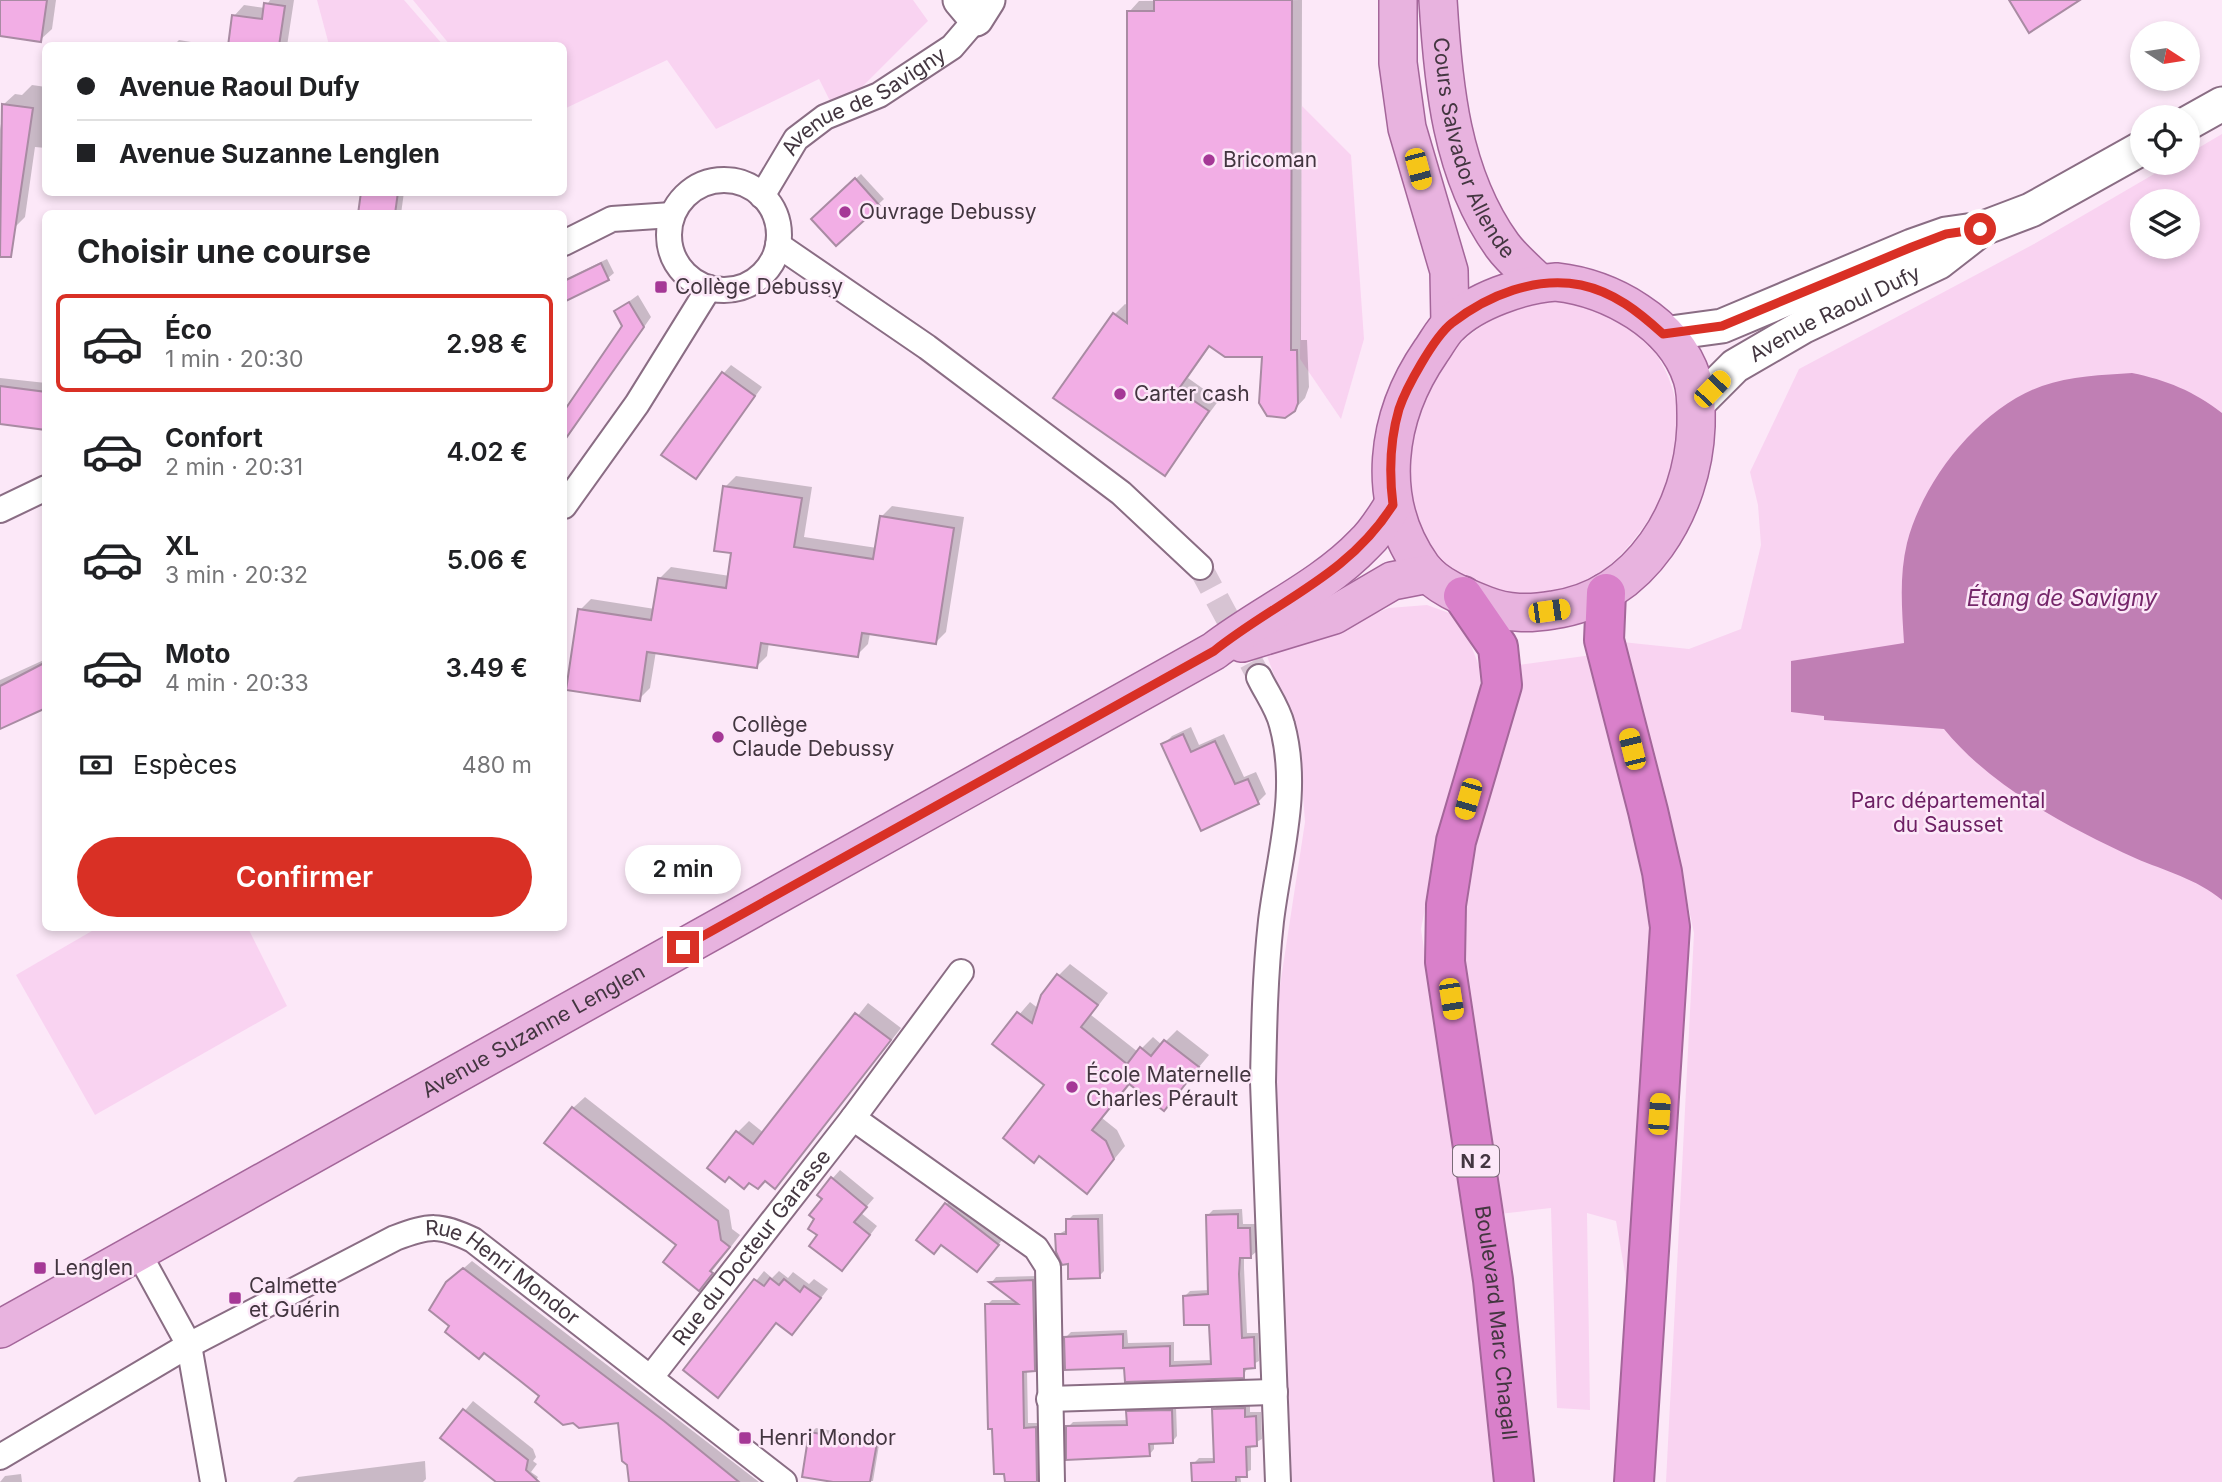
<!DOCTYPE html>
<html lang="fr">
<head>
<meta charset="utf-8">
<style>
	body { margin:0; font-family:Inter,sans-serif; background:#f2f2f2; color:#202124; height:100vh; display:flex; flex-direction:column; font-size:26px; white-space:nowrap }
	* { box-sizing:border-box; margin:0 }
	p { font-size:23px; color:#757577 }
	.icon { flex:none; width:38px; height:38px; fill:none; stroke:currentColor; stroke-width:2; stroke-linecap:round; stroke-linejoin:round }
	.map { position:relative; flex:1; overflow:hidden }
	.details { position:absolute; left:42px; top:210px; width:525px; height:721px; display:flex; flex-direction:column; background:#fff; border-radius:10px; box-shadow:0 4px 10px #0003 }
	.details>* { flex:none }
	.hud { position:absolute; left:42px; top:42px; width:525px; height:154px; border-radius:10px; box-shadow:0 4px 10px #0003; display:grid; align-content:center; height:154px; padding:0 35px; background:#fff }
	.needle { width:46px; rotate:102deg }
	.fabs { position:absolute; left:2130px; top:21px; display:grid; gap:14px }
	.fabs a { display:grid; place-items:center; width:70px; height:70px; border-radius:50%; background:#fff; box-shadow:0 4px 10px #0003; font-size:35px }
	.end { position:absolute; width:32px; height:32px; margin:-16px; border:9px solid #d93025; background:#fff; box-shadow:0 0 0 4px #fff }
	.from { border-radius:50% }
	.bubble { position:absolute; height:49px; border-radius:24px; background:#fff; box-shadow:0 4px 10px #0003; font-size:23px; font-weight:600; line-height:49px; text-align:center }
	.car { position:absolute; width:21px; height:42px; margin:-21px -10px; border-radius:9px; box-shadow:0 0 5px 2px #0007; background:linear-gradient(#f5c518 24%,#345 0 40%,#f5c518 0 76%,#345 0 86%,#f5c518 0) }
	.hud b { display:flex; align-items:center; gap:24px; height:66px; font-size:26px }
	.hud b+b { border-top:2px solid #e0e0e0 }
	.hud i { width:18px; height:18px; background:#202124 }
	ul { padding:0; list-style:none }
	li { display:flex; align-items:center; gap:21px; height:98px; margin:0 14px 10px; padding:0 21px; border:4px solid transparent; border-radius:10px }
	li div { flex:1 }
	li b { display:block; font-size:26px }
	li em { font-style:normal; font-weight:600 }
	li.active { border-color:#d93025 }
	li>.icon { width:63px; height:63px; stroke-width:1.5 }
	h2 { padding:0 35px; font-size:32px; line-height:84px }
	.pay { display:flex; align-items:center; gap:18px; height:77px; padding:0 35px; font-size:26px }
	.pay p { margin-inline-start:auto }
	.primary-button { display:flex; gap:14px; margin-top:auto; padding:14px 35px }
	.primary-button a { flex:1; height:80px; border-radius:42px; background:#d93025; color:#fff; font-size:28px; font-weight:600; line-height:80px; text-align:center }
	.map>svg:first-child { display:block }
	.green { fill:#f9d3f1; fill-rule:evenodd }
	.water { fill:#c07fb4 }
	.shadow { fill:#0003 }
	.building { fill:#f2aee5; stroke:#a98ba3; stroke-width:2 }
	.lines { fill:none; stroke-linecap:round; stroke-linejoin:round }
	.street-tunnel { stroke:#d7c4d3; stroke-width:24; stroke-dasharray:24 12; stroke-linecap:butt }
	.street-casing { stroke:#8a6d84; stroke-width:28 }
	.secondary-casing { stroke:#8a6d84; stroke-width:37 }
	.primary-casing { stroke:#a4669a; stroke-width:40 }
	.highway-casing { stroke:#a4669a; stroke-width:42 }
	.street { stroke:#fff; stroke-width:24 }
	.secondary { stroke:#fff; stroke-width:33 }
	.primary { stroke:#e8b3df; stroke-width:37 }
	.highway { stroke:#d980ca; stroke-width:38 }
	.route { stroke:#d93025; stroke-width:9 }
	.poi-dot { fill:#a53896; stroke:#fce8f8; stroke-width:2.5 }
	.labels { text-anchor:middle; stroke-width:5; stroke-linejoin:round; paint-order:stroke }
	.shield { fill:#fce8f8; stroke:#7a6b77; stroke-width:2 }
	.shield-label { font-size:19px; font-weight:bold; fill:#433640 }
	.street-label { font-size:21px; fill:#433640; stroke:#fce8f8 }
	.poi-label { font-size:21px; fill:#433640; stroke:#fce8f8; text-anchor:start }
	.park-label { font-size:21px; fill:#6d1f63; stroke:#fce8f8 }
	.water-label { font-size:23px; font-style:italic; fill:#75276a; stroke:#fce8f8 }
</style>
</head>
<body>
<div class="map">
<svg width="2222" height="1482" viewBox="0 0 2222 1482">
	<rect width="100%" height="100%" fill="#fce8f8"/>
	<!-- green -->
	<g class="green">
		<polygon points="317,0 404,0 443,45 329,45"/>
		<polygon points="413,0 913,0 928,21 836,113 819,79 716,129 667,60 564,109 564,46 450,45"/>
		<polygon points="1302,106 1351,155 1364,339 1341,419 1300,359"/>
		<path d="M2222,134v1348h-556l28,-549 -31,-144 -41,-147 67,7 52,-20 20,-84 -3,-40 -8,-33 49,-103 235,-125 139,-81h15v-9zM2142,201h46v46h-46z"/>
		<path d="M1548,301c12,0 26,-2 37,1 73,18 111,104 87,172 -9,27 -23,46 -40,68 -21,25 -49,48 -82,53 -29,5 -55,-6 -82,-15 -21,-6 -36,-22 -45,-41 -10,-19 -18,-44 -19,-66 -1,-36 29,-97 52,-125 24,-27 58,-40 92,-47z"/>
		<polygon points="1427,605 1452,614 1462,622 1479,666 1481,694 1441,827 1421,929 1472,1270 1494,1482 1286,1482 1274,1025 1305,822 1299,742 1267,656 1389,608"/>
		<polygon points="1592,655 1645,851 1655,939 1630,1302 1616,1221 1587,1213 1590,1410 1557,1408 1551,1208 1499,1214 1458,916 1471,836 1518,665"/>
		<polygon points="97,928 248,928 287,1006 95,1115 16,975"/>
	</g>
	<!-- water -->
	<path class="water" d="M2132,373c34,7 62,18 90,40v487c-25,-21 -57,-29 -87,-42 -67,-31 -144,-71 -191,-129l-120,-9v-4l-33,-4v-51l113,-18c-2,-33 -5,-67 3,-100 16,-63 73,-135 135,-157 28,-10 61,-11 90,-13z"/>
	<!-- shadow -->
	<g class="shadow">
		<polygon points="0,0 56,0 52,29 40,40 0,34"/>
		<polygon points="270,0 294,0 287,46 229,46 234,16 244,5 265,8"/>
		<polygon points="1302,0 1301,340 1307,340 1309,387 1305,398 1294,410 1264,355 1211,345 1188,378 1219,400 1165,473 1114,315 1125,304 1129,306 1129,12 1139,1"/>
		<polygon points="179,40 215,46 173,46"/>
		<polygon points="32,85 46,87 46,148 35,147 25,217 14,228 0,226 0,130 4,104 15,94 22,95"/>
		<polygon points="861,174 884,199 836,244 813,219"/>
		<polygon points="363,192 404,192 401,214 360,214"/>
		<polygon points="607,259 614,273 608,278 564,300 564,280"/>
		<polygon points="638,295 651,317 564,442 564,414 624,326 616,311"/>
		<polygon points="731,365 762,387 696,477 723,374"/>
		<polygon points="0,378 46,383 46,428 0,422"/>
		<polygon points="736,476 812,487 804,537 877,548 881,517 892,506 964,517 946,632 935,643 870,633 868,644 857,655 769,642 767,656 756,667 656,651 650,688 639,699 580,610 591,599 655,609 660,578 671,567 730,576 733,551 725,487"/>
		<polygon points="46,659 46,706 0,727 0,680"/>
		<polygon points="1191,727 1199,745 1224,734 1244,777 1256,772 1266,794 1258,802 1163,745 1172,736"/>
		<polygon points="1070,964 1108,993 1091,1015 1138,1052 1153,1037 1162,1045 1177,1030 1209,1055 1164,1109 1130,1083 1102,1118 1117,1130 1125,1146 1087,1192 1047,1085 994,1044 1030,1002 1039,1009 1059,975"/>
		<polygon points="868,1003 901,1028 786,1175 775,1186 766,1179 749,1181 730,1175 737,1133 749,1121 764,1133"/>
		<polygon points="585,1097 729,1210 732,1229 740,1235 699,1288 678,1245 573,1108"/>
		<polygon points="840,1170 874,1198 861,1213 877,1226 850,1261 819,1235 825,1198 832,1179"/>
		<polygon points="951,1199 1003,1239 982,1265 942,1243 919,1239"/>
		<polygon points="1242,1209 1243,1224 1255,1224 1256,1252 1250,1257 1244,1257 1244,1268 1247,1333 1258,1333 1259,1361 1248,1367 1243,1376 1126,1366 1066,1337 1071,1332 1127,1330 1128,1343 1174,1342 1174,1361 1212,1360 1211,1323 1185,1296 1190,1291 1210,1290 1207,1216 1213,1210"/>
		<polygon points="1103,1214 1104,1271 1099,1276 1069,1263 1057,1235 1068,1229 1068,1220 1073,1215"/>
		<polygon points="472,1261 759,1482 641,1482 619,1421 541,1396 452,1326 457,1274"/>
		<polygon points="764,1271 772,1278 779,1271 788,1278 793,1272 809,1284 814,1279 828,1289 800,1325 777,1322 718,1396 685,1370"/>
		<polygon points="1038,1276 1040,1364 1034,1369 1027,1370 1028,1423 1041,1423 1043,1482 1006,1482 987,1305 992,1300 1015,1300 992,1282 996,1277"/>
		<polygon points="473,1401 533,1449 536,1457 533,1461 537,1464 531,1472 538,1477 535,1482 499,1482 442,1438"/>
		<polygon points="1250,1403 1250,1412 1261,1412 1262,1439 1251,1445 1251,1470 1240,1475 1241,1482 1194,1482 1193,1464 1199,1458 1215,1458 1214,1410 1219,1404"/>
		<polygon points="1176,1406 1177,1436 1172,1442 1154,1442 1154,1449 1149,1455 1068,1427 1073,1422 1128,1420 1128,1412 1133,1407"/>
		<polygon points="816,1428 880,1439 873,1481 844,1482 811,1433"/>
		<polygon points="425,1461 426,1479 423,1482 293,1482 298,1477"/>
		<polygon points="21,1474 22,1482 0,1482 5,1476"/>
	</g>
	<!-- building -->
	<g class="building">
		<polygon points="0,0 47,0 41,42 0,36"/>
		<polygon points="1154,0 1292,0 1291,350 1297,350 1298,403 1295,411 1285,418 1267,416 1259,403 1262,357 1225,357 1209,346 1178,390 1209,411 1165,476 1053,398 1113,313 1127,323 1127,11 1154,11"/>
		<polygon points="2009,0 2080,0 2029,33"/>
		<polygon points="264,3 285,6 279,46 228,46 232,15 262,19"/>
		<polygon points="2,104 33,108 11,257 0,257"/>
		<polygon points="855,178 880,206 836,246 811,219"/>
		<polygon points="361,192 398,192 395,214 358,214"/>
		<polygon points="601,263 609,280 564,302 564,281"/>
		<polygon points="629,302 644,327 564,441 564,411 622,326 614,311"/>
		<polygon points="722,372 755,396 696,479 661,455"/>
		<polygon points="0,386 46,392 46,430 0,424"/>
		<polygon points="723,486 802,498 794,547 873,559 880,516 954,528 936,644 862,633 858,657 761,643 757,668 647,652 640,701 566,690 578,609 651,620 658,578 726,588 731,553 714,551"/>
		<polygon points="46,662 46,708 0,729 0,686"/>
		<polygon points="1183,734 1191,752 1215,741 1235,784 1248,779 1259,804 1201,831 1161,744"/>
		<polygon points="1057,974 1098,1005 1081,1027 1127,1064 1140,1047 1151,1056 1164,1040 1199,1067 1164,1111 1129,1084 1092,1130 1106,1141 1114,1159 1087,1194 1039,1156 1034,1163 1003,1138 1044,1085 992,1044 1017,1012 1032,1023 1041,995"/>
		<polygon points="855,1013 891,1040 775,1189 765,1181 758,1189 749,1183 744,1189 729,1177 725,1182 707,1168 736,1131 753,1144"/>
		<polygon points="572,1107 718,1221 721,1240 730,1247 710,1271 713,1273 699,1291 663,1262 676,1245 544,1143"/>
		<polygon points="831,1177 867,1207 854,1222 870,1235 842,1271 809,1246 817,1235 808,1229 814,1219 809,1215 822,1199 817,1195"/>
		<polygon points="945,1203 999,1245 977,1272 941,1245 934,1254 916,1240"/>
		<polygon points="1238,1214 1238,1228 1250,1228 1251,1258 1240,1258 1239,1274 1242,1338 1254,1337 1255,1368 1244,1369 1244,1378 1125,1382 1124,1368 1065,1370 1064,1337 1123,1334 1123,1348 1170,1346 1170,1366 1211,1364 1209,1325 1184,1325 1183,1296 1208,1294 1206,1215"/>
		<polygon points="1066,1219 1098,1219 1100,1278 1068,1279 1068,1264 1062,1265 1056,1252 1055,1234 1066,1234"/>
		<polygon points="463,1268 664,1421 739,1482 629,1482 627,1465 622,1461 618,1423 579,1428 573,1423 563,1425 535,1402 539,1396 519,1380 484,1353 479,1359 445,1332 449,1326 429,1310 446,1282"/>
		<polygon points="770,1278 779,1285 784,1279 800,1292 804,1286 821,1298 792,1335 776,1323 718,1398 683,1370 754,1279 764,1286"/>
		<polygon points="1033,1280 1035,1371 1023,1372 1024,1428 1036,1427 1037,1482 1005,1482 1004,1474 994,1474 992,1429 988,1429 985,1304 1018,1304 989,1282"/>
		<polygon points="1245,1408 1245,1417 1256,1416 1257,1446 1246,1447 1247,1477 1236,1477 1236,1482 1192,1482 1191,1463 1214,1462 1212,1409"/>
		<polygon points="463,1409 528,1460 526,1470 539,1482 496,1482 440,1438"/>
		<polygon points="1172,1410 1173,1443 1149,1444 1150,1456 1066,1460 1066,1426 1127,1425 1126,1411"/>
		<polygon points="809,1432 877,1443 870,1482 833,1482 802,1477"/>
	</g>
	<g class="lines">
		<!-- street-tunnel -->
		<polyline class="street-tunnel" points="1200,567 1259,677"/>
		<!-- street casing -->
		<g class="street-casing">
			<g id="street">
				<circle cx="724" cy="235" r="55"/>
				<path id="s1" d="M762,196l34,-57 29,-22 54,-22 73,-48 24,-28"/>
				<polyline points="564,243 612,219 672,215"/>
				<polyline points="778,245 927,347 1121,493 1200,567"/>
				<polyline points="564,506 637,404 709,288"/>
				<polyline points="0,510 46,488"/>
				<path d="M1259,677c7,15 19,31 23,48 18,66 -3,130 -11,196 -6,54 -7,107 -8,161l15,400"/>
				<polyline points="853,1118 961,972"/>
				<polyline points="138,1252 189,1345 213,1482"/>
				<path id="s2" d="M651,1377l202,-259 183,130 12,19 4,215"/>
				<polyline points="1049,1399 1275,1392"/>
				<path id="s3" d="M0,1457l189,-112 206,-107c35,-13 44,-14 78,2l311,242"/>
			</g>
		</g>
		<!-- secondary casing -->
		<g class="secondary-casing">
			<g id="secondary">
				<polyline points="960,0 976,19 988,0"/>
				<polyline points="2188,123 2222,104"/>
				<polyline points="1663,334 1722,326 1912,246 1946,234 1981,229 2031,210 2142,148"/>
				<path id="s4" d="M1696,405l39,-39 69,-40 135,-64 36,-28"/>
			</g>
		</g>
		<!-- primary casing -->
		<g class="primary-casing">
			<g id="primary">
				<polyline points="1398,0 1398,63 1407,128 1449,271 1450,324"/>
				<path id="s5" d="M1438,0c5,84 13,174 64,245 10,14 25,26 37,38"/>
				<path d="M1556,282c54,6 118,41 136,96 5,15 4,32 4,48 -3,83 -55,172 -143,184 -24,4 -45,4 -68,-5 -21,-8 -49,-19 -63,-38 -48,-67 -36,-151 9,-216 6,-8 11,-19 19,-26 24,-24 73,-41 106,-43z"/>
				<polyline points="1242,643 1334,615 1392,581 1428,574"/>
				<path id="s6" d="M0,1329l1214,-678c48,-37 108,-63 150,-107 12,-11 20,-25 29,-39"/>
			</g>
		</g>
		<!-- highway casing -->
		<g class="highway-casing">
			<g id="highway">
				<polyline points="1606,593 1604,640 1648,811 1662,872 1670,927 1634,1482"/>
				<path id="s7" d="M1463,596l35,51 4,38 -46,156 -10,64 -1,57 48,318 21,202"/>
			</g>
		</g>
		<!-- street -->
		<use href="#street" class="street"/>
		<!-- secondary -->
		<use href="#secondary" class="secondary"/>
		<!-- primary -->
		<use href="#primary" class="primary"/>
		<!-- highway -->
		<use href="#highway" class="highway"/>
	</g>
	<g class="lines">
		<!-- route -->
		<path class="route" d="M683,947l531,-296c64,-51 133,-74 179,-146 -4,-32 -3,-65 6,-96 7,-21 35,-72 53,-86 36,-28 84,-47 129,-38 33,7 58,27 82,49l59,-8 190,-79 34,-13 34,-5"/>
	</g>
	<!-- markers -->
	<g class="poi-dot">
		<circle cx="1209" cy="160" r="7"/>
		<circle cx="845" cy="212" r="7"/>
		<rect x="654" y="280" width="14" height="14" rx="3.5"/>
		<circle cx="1120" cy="394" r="7"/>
		<circle cx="718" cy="737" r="7"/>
		<circle cx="1072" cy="1087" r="7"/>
		<rect x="33" y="1261" width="14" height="14" rx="3.5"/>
		<rect x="228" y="1291" width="14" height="14" rx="3.5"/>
		<rect x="738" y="1431" width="14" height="14" rx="3.5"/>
	</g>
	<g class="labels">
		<!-- shield labels -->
		<rect class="shield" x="1453" y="1145.5" width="46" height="31" rx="5"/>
		<g class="shield-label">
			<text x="1476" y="1168">N 2</text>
		</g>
		<!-- street labels -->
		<g class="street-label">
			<text dy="7" stroke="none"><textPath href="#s1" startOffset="144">Avenue de Savigny</textPath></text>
			<text dy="7" stroke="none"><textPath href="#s5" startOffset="154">Cours Salvador Allende</textPath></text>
			<text dy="7" stroke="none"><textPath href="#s4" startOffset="168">Avenue Raoul Dufy</textPath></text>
			<text dy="7" stroke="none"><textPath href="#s6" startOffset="611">Avenue Suzanne Lenglen</textPath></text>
			<text dy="7" stroke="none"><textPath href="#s2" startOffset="164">Rue du Docteur Garasse</textPath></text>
			<text dy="7" stroke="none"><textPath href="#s3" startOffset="574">Rue Henri Mondor</textPath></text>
			<text dy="7" stroke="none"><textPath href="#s7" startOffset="749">Boulevard Marc Chagall</textPath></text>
		</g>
		<!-- poi labels -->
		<g class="poi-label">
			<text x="1223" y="167">Bricoman</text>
			<text x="859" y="219">Ouvrage Debussy</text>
			<text x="675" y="294">Collège Debussy</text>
			<text x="1134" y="401">Carter cash</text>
			<text x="732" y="732">Collège<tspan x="732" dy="24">Claude Debussy</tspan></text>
			<text x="1086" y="1082">École Maternelle<tspan x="1086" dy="24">Charles Pérault</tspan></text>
			<text x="54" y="1275">Lenglen</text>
			<text x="249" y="1293">Calmette<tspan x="249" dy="24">et Guérin</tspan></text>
			<text x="759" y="1445">Henri Mondor</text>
		</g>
		<!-- park labels -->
		<g class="park-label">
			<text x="1948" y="808">Parc départemental<tspan x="1948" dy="24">du Sausset</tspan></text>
		</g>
		<!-- water labels -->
		<g class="water-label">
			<text x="2062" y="606">Étang de Savigny</text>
		</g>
	</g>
</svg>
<div class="fabs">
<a><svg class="needle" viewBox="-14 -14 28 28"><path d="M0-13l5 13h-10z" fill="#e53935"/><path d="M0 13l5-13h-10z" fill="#757577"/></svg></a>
<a><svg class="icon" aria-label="locate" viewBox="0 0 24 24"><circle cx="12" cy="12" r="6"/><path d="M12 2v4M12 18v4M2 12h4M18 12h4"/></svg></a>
<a><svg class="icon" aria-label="layers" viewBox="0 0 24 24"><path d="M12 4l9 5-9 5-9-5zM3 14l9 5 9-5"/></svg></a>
</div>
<i class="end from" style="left:1980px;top:229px"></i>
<i class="end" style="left:683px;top:947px"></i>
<div class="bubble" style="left:625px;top:845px;width:116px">2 min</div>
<i class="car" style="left:1418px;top:169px;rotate:165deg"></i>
<i class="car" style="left:1712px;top:389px;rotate:44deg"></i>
<i class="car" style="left:1549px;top:611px;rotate:82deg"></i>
<i class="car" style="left:1632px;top:749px;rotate:346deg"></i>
<i class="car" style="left:1468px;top:799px;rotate:196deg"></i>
<i class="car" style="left:1451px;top:999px;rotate:171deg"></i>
<i class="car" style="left:1659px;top:1114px;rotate:4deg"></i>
<div class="hud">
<b><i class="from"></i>Avenue Raoul Dufy</b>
<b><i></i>Avenue Suzanne Lenglen</b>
</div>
<section class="details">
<h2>Choisir une course</h2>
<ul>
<li class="active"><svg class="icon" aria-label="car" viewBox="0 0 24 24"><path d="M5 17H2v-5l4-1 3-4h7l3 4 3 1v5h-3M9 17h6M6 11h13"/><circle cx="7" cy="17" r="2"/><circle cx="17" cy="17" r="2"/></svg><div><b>Éco</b><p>1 min · 20:30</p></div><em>2.98 €</em></li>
<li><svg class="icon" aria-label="car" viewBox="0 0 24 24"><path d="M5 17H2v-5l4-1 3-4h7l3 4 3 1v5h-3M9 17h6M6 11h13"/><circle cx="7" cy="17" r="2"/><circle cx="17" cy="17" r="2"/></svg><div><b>Confort</b><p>2 min · 20:31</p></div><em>4.02 €</em></li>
<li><svg class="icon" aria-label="car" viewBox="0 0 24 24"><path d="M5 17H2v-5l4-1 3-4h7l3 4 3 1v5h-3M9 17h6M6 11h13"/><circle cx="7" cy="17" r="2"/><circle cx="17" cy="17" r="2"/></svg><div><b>XL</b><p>3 min · 20:32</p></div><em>5.06 €</em></li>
<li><svg class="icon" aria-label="car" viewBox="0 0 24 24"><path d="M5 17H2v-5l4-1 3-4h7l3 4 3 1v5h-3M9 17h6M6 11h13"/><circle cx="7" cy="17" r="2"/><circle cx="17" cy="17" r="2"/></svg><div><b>Moto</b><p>4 min · 20:33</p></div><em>3.49 €</em></li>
</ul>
<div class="pay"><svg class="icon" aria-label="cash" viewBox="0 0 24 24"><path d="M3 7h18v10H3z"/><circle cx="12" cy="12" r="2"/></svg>Espèces<p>480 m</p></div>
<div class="primary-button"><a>Confirmer</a></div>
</section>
</div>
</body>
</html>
